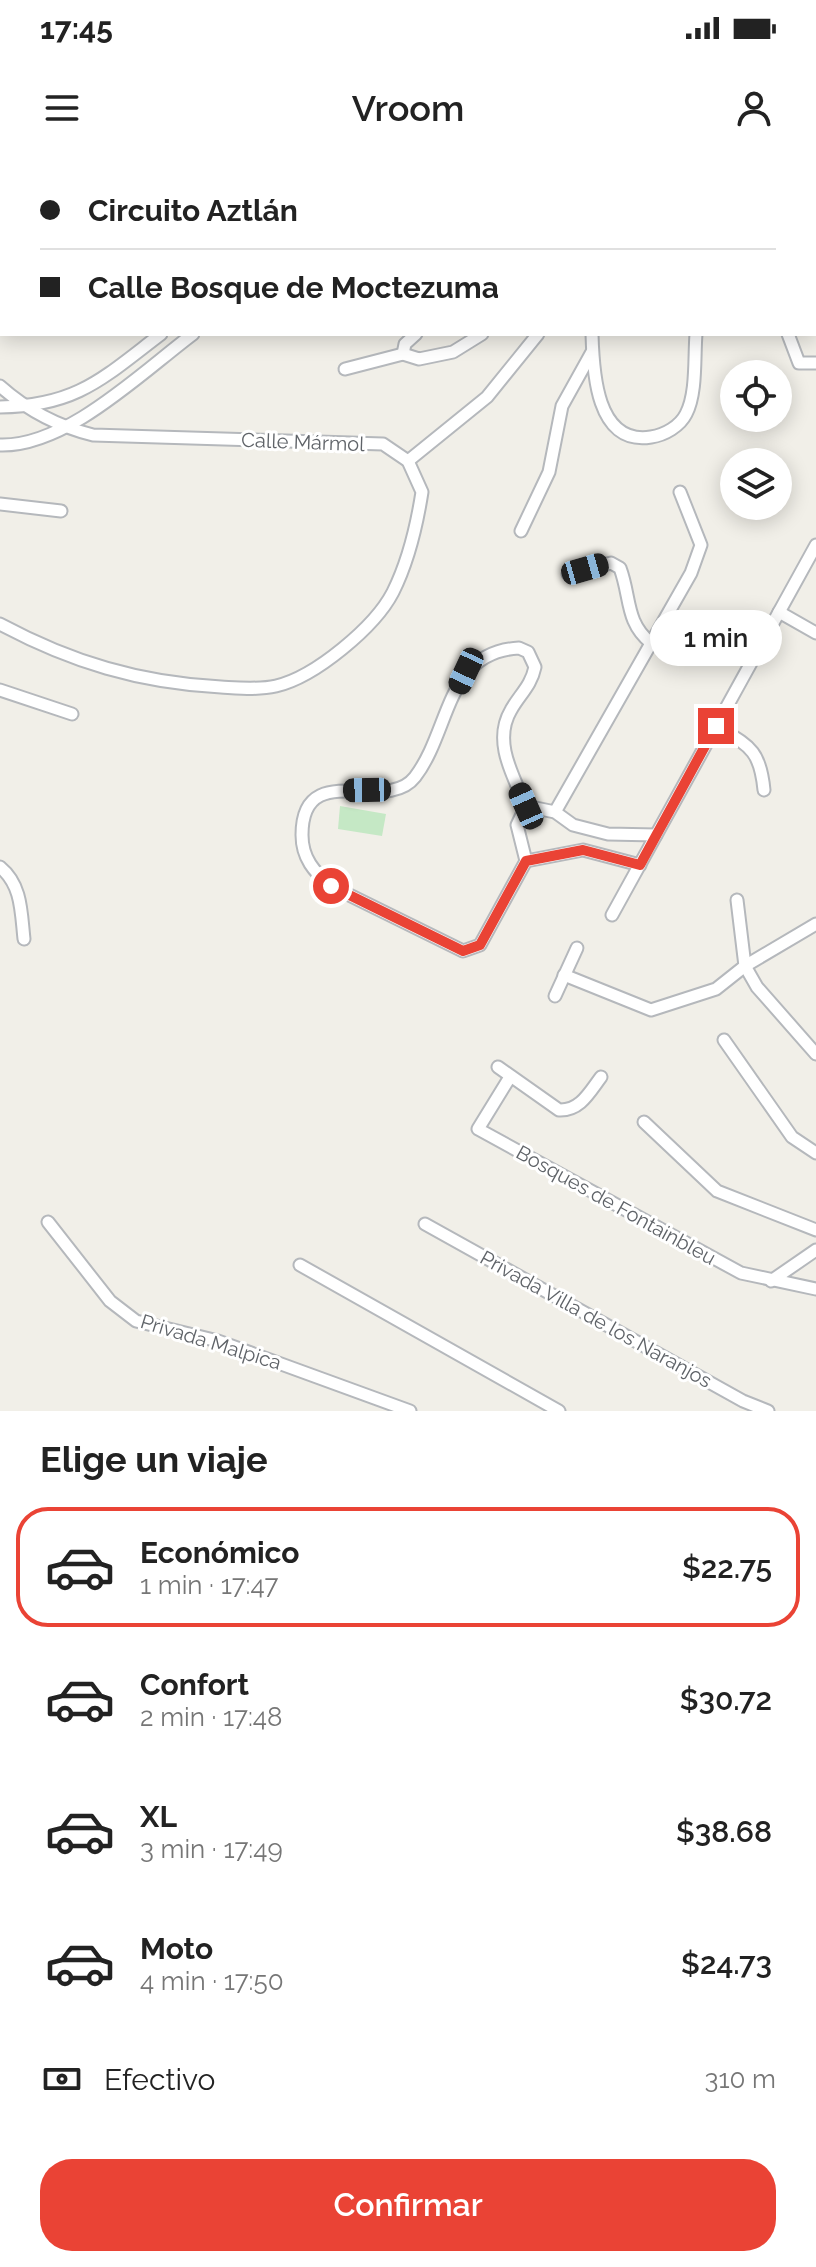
<!DOCTYPE html>
<html lang="es">
<head>
<meta charset="utf-8">
<style>
	body { margin:0; font-family:Raleway,sans-serif; background:#f6f6f6; color:#222; height:100vh; display:flex; flex-direction:column; font-size:30px; white-space:nowrap }
	* { box-sizing:border-box; margin:0 }
	p { font-size:26px; color:#767676 }
	.icon { flex:none; width:44px; height:44px; fill:none; stroke:currentColor; stroke-width:2; stroke-linecap:round; stroke-linejoin:round }
	.map { position:relative; height:1251px; overflow:hidden }
	.sheet { display:flex; flex-direction:column; background:#fff; flex:1 }
	.sheet>* { flex:none }
	.hud { position:absolute; left:0px; top:0px; width:816px; height:176px; box-shadow:0 4px 20px #0003; display:grid; align-content:center; height:176px; padding:0 40px; background:#fff }
	.tools { position:absolute; left:720px; top:200px; display:grid; gap:16px }
	.tools a { display:grid; place-items:center; width:72px; height:72px; border-radius:50%; background:#fff; box-shadow:0 4px 20px #0003; font-size:40px }
	.end { position:absolute; width:36px; height:36px; margin:-18px; border:10px solid #ea4335; background:#fff; box-shadow:0 0 0 4px #fff }
	.from { border-radius:50% }
	.bubble { position:absolute; height:56px; border-radius:28px; background:#fff; box-shadow:0 4px 20px #0003; font-size:26px; font-weight:600; line-height:56px; text-align:center }
	.car { position:absolute; width:24px; height:48px; margin:-24px -12px; border-radius:10px; box-shadow:0 0 6px 2px #0007; background:linear-gradient(#222 24%,#8ab4d8 0 40%,#222 0 76%,#8ab4d8 0 86%,#222 0) }
	.hud b { display:flex; align-items:center; gap:28px; height:76px; font-size:30px }
	.hud b+b { border-top:2px solid #e0e0e0 }
	.hud i { width:20px; height:20px; background:#222 }
	ul { padding:0; list-style:none }
	li { display:flex; align-items:center; gap:24px; height:120px; margin:0 16px 12px; padding:0 24px; border:4px solid transparent; border-radius:32px }
	li div { flex:1 }
	li b { display:block; font-size:30px }
	li em { font-style:normal; font-weight:600 }
	li.active { border-color:#ea4335 }
	li>.icon { width:72px; height:72px; stroke-width:1.5 }
	h2 { padding:0 40px; font-size:36px; line-height:96px }
	.pay { display:flex; align-items:center; gap:20px; height:88px; padding:0 40px; font-size:30px }
	.pay p { margin-inline-start:auto }
	.cta { display:flex; gap:16px; margin-top:auto; padding:16px 40px }
	.cta a { flex:1; height:92px; border-radius:32px; background:#ea4335; color:#fff; font-size:32px; font-weight:600; line-height:92px; text-align:center }
	.status { display:flex; justify-content:space-between; align-items:center; height:56px; padding:0 40px; background:#fff; direction:ltr }
	.status svg { height:22px; fill:currentColor }
	header { display:flex; justify-content:space-between; align-items:center; height:104px; padding:0 40px; background:#fff; font-size:36px; font-weight:600 }
	.map>svg:first-child { display:block }
	.green { fill:#c5e8c5 }
	.lines { fill:none; stroke-linecap:round; stroke-linejoin:round }
	.minor-casing { stroke:#b5b8bc; stroke-width:15 }
	.minor { stroke:#fff; stroke-width:11 }
	.route { stroke:#ea4335; stroke-width:10 }
	.labels { text-anchor:middle; stroke-width:6; stroke-linejoin:round; paint-order:stroke }
	.street-label { font-size:20px; fill:#5f6368; stroke:#fff }
</style>
</head>
<body>
<div class="status"><b>17:45</b><svg viewBox="0 0 49 12"><path d="M0 12V9h3v3zM5 12V6h3v6zM10 12V3h3v9zM15 12V0h3v12zM26 1h20v11H26zM47 4h2v5h-2z"/></svg></div>
<header><svg class="icon" aria-label="menu" viewBox="0 0 24 24"><path d="M4 6h16M4 12h16M4 18h16"/></svg>Vroom<svg class="icon" aria-label="person" viewBox="0 0 24 24"><circle cx="12" cy="8" r="4"/><path d="M4 21q1-7 8-7t8 7"/></svg></header>
<div class="map">
<svg width="816" height="1251" viewBox="0 0 816 1251">
	<rect width="100%" height="100%" fill="#f1efe8"/>
	<!-- green -->
	<polygon class="green" points="340,646 386,654 382,676 338,669"/>
	<g class="lines">
		<!-- minor casing -->
		<g class="minor-casing">
			<g id="minor">
				<polyline points="327,0 328,2"/>
				<polyline points="354,0 356,2"/>
				<polyline points="533,2 535,0"/>
				<polyline points="781,2 785,0"/>
				<polyline points="0,45 2,48"/>
				<path d="M592,174c1,37 4,112 59,103 14,-2 29,-11 35,-23 11,-21 8,-56 10,-80"/>
				<polyline points="788,174 799,203 816,203"/>
				<polyline points="403,194 405,184 416,174"/>
				<polyline points="345,209 403,194 419,199 453,192 482,174"/>
				<path d="M0,226c28,25 57,40 93,49l290,9 25,17 14,31c-5,32 -14,70 -29,100 -18,35 -78,85 -117,94 -17,4 -37,2 -55,1 -81,-4 -150,-25 -221,-63"/>
				<path d="M0,247c77,-1 103,-29 161,-73"/>
				<path d="M0,285c66,2 141,-72 193,-111"/>
				<polyline points="408,301 487,237 538,174"/>
				<polyline points="0,344 61,351"/>
				<polyline points="521,371 549,312 562,246 592,192"/>
				<path d="M568,414l43,-11 9,5c11,29 5,54 31,75"/>
				<polyline points="779,452 816,473"/>
				<path d="M519,488l9,4 7,15c-4,19 -15,27 -24,43 -19,32 3,67 15,96l-9,19 9,36 -46,84 -17,6 -132,-65c-17,-14 -29,-28 -29,-51 0,-78 84,-20 113,-58 36,-47 30,-125 104,-129z"/>
				<polyline points="0,530 72,554"/>
				<path d="M716,566c33,20 44,23 48,64"/>
				<polyline points="526,646 555,652 573,665 608,674 656,675"/>
				<polyline points="555,652 691,413 701,385 680,332"/>
				<polyline points="526,701 583,690 640,705"/>
				<path d="M0,707c22,18 21,45 24,72"/>
				<polyline points="737,740 745,806 757,827 816,894"/>
				<polyline points="612,755 816,385"/>
				<polyline points="564,815 651,850 716,829 745,806 816,764"/>
				<polyline points="555,836 577,788"/>
				<polyline points="724,880 792,977 816,993"/>
				<path d="M498,907l61,43c21,1 30,-17 42,-33"/>
				<polyline points="510,917 478,969 741,1113 816,1129"/>
				<polyline points="644,962 717,1031 816,1070"/>
				<polyline points="48,1062 110,1141 136,1161 218,1181 410,1251"/>
				<polyline points="425,1064 743,1241 768,1251"/>
				<polyline points="300,1105 559,1251"/>
				<polyline points="771,1121 816,1090"/>
			</g>
		</g>
		<!-- minor -->
		<use href="#minor" class="minor"/>
	</g>
	<g class="lines">
		<!-- route -->
		<polyline class="route" points="331,726 463,791 480,785 526,701 583,690 640,705 716,566"/>
	</g>
	<g class="labels">
		<!-- street labels -->
		<g class="street-label">
			<text transform="translate(303 282) rotate(2)" y="7">Calle Mármol</text>
			<text transform="translate(616 1045) rotate(29)" y="7">Bosques de Fontainbleu</text>
			<text transform="translate(596 1159) rotate(29)" y="7">Privada Villa de los Naranjos</text>
			<text transform="translate(211 1182) rotate(17)" y="7">Privada Malpica</text>
		</g>
	</g>
</svg>
<div class="tools">
<a><svg class="icon" aria-label="locate" viewBox="0 0 24 24"><circle cx="12" cy="12" r="6"/><path d="M12 2v4M12 18v4M2 12h4M18 12h4"/></svg></a>
<a><svg class="icon" aria-label="layers" viewBox="0 0 24 24"><path d="M12 4l9 5-9 5-9-5zM3 14l9 5 9-5"/></svg></a>
</div>
<i class="end from" style="left:331px;top:726px"></i>
<i class="end" style="left:716px;top:566px"></i>
<div class="bubble" style="left:650px;top:450px;width:132px">1 min</div>
<i class="car" style="left:585px;top:409px;rotate:74deg"></i>
<i class="car" style="left:466px;top:511px;rotate:205deg"></i>
<i class="car" style="left:367px;top:630px;rotate:269deg"></i>
<i class="car" style="left:526px;top:646px;rotate:336deg"></i>
<div class="hud">
<b><i class="from"></i>Circuito Aztlán</b>
<b><i></i>Calle Bosque de Moctezuma</b>
</div>
</div>
<section class="sheet">
<h2>Elige un viaje</h2>
<ul>
<li class="active"><svg class="icon" aria-label="car" viewBox="0 0 24 24"><path d="M5 17H2v-5l4-1 3-4h7l3 4 3 1v5h-3M9 17h6M6 11h13"/><circle cx="7" cy="17" r="2"/><circle cx="17" cy="17" r="2"/></svg><div><b>Económico</b><p>1 min · 17:47</p></div><em>$22.75</em></li>
<li><svg class="icon" aria-label="car" viewBox="0 0 24 24"><path d="M5 17H2v-5l4-1 3-4h7l3 4 3 1v5h-3M9 17h6M6 11h13"/><circle cx="7" cy="17" r="2"/><circle cx="17" cy="17" r="2"/></svg><div><b>Confort</b><p>2 min · 17:48</p></div><em>$30.72</em></li>
<li><svg class="icon" aria-label="car" viewBox="0 0 24 24"><path d="M5 17H2v-5l4-1 3-4h7l3 4 3 1v5h-3M9 17h6M6 11h13"/><circle cx="7" cy="17" r="2"/><circle cx="17" cy="17" r="2"/></svg><div><b>XL</b><p>3 min · 17:49</p></div><em>$38.68</em></li>
<li><svg class="icon" aria-label="car" viewBox="0 0 24 24"><path d="M5 17H2v-5l4-1 3-4h7l3 4 3 1v5h-3M9 17h6M6 11h13"/><circle cx="7" cy="17" r="2"/><circle cx="17" cy="17" r="2"/></svg><div><b>Moto</b><p>4 min · 17:50</p></div><em>$24.73</em></li>
</ul>
<div class="pay"><svg class="icon" aria-label="cash" viewBox="0 0 24 24"><path d="M3 7h18v10H3z"/><circle cx="12" cy="12" r="2"/></svg>Efectivo<p>310 m</p></div>
<div class="cta"><a>Confirmar</a></div>
</section>
</body>
</html>
